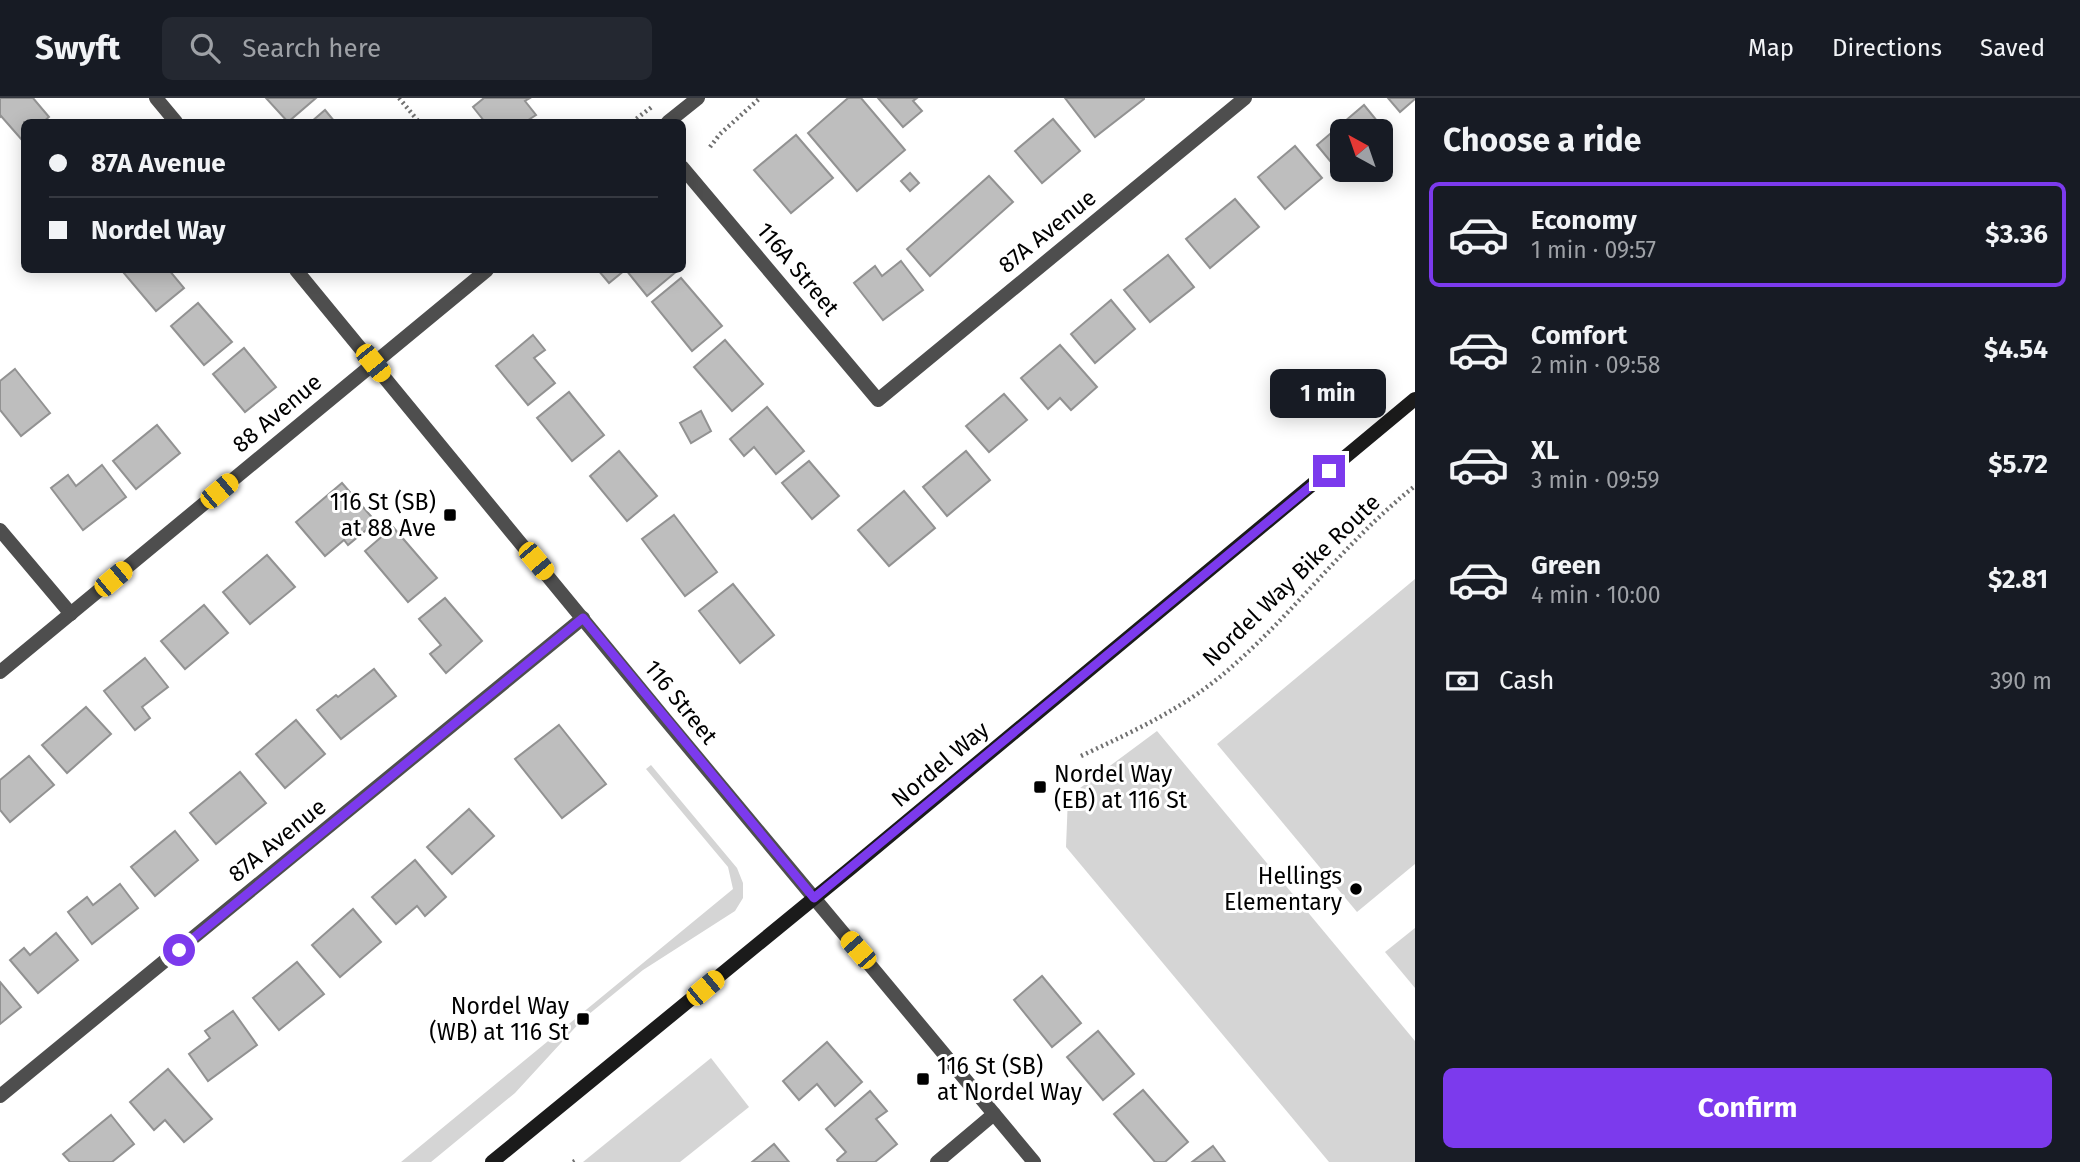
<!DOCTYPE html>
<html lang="en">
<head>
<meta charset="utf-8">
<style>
	body { margin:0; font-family:"Fira Sans",sans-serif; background:#242831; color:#f1f3f6; height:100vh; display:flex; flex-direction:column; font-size:26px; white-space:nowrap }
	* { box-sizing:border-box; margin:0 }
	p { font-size:23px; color:#9ea1a6 }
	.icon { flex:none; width:38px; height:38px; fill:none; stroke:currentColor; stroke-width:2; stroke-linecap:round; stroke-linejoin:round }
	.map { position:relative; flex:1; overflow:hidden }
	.panel { display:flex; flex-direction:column; background:#171b24; width:665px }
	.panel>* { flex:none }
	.banner { position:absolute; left:21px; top:21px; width:665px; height:154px; border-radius:10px; box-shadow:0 4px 18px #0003; display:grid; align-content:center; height:154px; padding:0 28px; background:#171b24 }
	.needle { width:46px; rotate:320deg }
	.fabs { position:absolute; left:1330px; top:21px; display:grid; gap:14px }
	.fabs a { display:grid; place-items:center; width:63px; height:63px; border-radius:10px; background:#171b24; box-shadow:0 4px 18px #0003; font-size:35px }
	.end { position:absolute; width:32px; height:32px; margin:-16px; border:9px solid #7c3aed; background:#fff; box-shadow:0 0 0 4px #fff }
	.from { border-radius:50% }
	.bubble { position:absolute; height:49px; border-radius:10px; background:#171b24; box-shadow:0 4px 18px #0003; font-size:23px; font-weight:700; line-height:49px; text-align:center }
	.car { position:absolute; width:21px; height:42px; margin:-21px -10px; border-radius:9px; box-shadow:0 0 5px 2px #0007; background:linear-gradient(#f5c518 24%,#345 0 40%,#f5c518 0 76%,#345 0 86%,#f5c518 0) }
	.banner b { display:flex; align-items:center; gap:24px; height:66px; font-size:26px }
	.banner b+b { border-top:2px solid #363941 }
	.banner i { width:18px; height:18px; background:#f1f3f6 }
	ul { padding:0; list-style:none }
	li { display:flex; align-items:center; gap:21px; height:105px; margin:0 14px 10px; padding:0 14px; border:4px solid transparent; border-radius:10px }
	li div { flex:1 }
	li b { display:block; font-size:26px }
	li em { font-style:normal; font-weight:700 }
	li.selected { border-color:#7c3aed }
	li>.icon { width:63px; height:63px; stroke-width:1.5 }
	h2 { padding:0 28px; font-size:32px; line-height:84px }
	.pay { display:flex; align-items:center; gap:18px; height:77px; padding:0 28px; font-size:26px }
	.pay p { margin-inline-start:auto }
	.button { display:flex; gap:14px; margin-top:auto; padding:14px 28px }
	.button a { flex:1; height:80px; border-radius:10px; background:#7c3aed; color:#fff; font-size:28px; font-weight:700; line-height:80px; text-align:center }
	header { display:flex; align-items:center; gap:42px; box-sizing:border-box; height:98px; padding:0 35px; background:#171b24; border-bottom:2px solid #363941 }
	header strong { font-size:33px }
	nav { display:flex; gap:38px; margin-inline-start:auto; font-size:24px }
	.search { width:490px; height:63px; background:#242831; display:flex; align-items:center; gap:18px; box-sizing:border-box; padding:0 24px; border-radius:10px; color:#9ea1a6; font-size:26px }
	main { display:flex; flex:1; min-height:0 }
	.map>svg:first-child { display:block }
	.green { fill:#d5d5d5 }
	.building { fill:#bebebe; stroke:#929292; stroke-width:2 }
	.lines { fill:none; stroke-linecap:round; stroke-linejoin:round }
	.path { stroke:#707070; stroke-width:4.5; stroke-dasharray:2 3.5; stroke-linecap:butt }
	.minor { stroke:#4e4e4e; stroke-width:14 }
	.tertiary { stroke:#4e4e4e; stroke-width:14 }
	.secondary { stroke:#1b1b1b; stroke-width:14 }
	.route { stroke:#7c3aed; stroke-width:9 }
	.poi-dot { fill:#000; stroke:#fff; stroke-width:2.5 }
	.labels { text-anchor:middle; stroke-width:6; stroke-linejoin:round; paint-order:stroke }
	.street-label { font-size:23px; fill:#000; stroke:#fff }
	.poi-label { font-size:23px; fill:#000; stroke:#fff; text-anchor:end }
</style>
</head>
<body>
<header>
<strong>Swyft</strong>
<div class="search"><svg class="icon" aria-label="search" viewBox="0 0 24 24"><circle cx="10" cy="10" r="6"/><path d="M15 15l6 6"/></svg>Search here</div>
<nav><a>Map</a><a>Directions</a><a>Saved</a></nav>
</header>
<main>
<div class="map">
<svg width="1415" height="1064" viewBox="0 0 1415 1064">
	<rect width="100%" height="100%" fill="#fff"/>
	<!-- green -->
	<g class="green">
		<polygon points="1415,481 1415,766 1357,814 1217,646"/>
		<polygon points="1157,633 1415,943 1415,1064 1329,1064 1066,749 1068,699"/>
		<polygon points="651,667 737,770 743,785 743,800 735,813 643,872 583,921 515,995 431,1064 401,1064 733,791 728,769 646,671"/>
		<polygon points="1415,830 1415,890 1385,854"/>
		<polygon points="711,960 749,1009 680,1064 583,1064"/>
	</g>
	<!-- building -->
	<g class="building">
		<polygon points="0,0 33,0 49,19 43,24 24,24 24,40 22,42 1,18 0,19"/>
		<polygon points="266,0 316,0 288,24"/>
		<polygon points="484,0 530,0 525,3 536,17 525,24 485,24 473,9"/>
		<polygon points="848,0 861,0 905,52 857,93 808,35"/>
		<polygon points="878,0 917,0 913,3 922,13 903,29"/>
		<polygon points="1065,0 1144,0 1144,1 1095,39"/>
		<polygon points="1388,0 1415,0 1415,1 1400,14"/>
		<polygon points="1364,7 1387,35 1381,40 1381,33 1342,33 1343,72 1340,75 1317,47"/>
		<polygon points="325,12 335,24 311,24"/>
		<polygon points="1053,21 1080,53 1042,85 1015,53"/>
		<polygon points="796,37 833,80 791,115 754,72"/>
		<polygon points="1295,48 1322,80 1285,111 1258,79"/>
		<polygon points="910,75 919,85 910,93 901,83"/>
		<polygon points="989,78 1013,104 930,178 907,151"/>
		<polygon points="1235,101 1259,129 1210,170 1186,141"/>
		<polygon points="1168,157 1194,189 1150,224 1124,192"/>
		<polygon points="901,163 923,192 883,222 854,185 875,168 882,178"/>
		<polygon points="126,172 169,172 184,190 156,213 123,174"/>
		<polygon points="598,172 625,172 609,185"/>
		<polygon points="626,172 676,172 677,173 647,198"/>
		<polygon points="681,180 722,228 692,253 652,204"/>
		<polygon points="1111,202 1135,231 1095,265 1071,236"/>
		<polygon points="198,205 232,244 204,267 171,228"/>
		<polygon points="533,237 545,252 534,260 555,285 528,307 496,268"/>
		<polygon points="725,242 763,286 732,313 694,269"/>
		<polygon points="1060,247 1097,289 1071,312 1060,300 1048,311 1021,280"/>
		<polygon points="244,250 276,289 245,314 213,276"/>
		<polygon points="15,271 50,315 21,338 0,312 0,283"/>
		<polygon points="569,294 604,337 572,363 537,320"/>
		<polygon points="1004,296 1027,322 989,354 966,328"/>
		<polygon points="767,309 804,353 776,376 754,349 744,358 730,341"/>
		<polygon points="701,313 711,333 691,345 680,325"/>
		<polygon points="157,327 180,355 136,391 113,363"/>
		<polygon points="619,353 657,398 627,423 590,378"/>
		<polygon points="966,353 990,382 947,418 923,389"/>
		<polygon points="809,363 839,398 812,421 782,385"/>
		<polygon points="102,367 126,399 83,432 51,390 68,377 76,388"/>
		<polygon points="342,385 376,424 348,447 344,442 325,458 296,424"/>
		<polygon points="904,393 935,430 889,468 858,432"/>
		<polygon points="674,417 717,474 685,498 642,441"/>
		<polygon points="393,429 437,480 408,504 365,453"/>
		<polygon points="267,457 295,489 250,526 223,494"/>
		<polygon points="733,486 774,537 740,565 699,513"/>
		<polygon points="445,500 482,543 446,575 430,556 441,547 419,521"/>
		<polygon points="204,507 228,535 185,571 161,543"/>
		<polygon points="145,560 168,589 142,609 150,620 135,632 104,593"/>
		<polygon points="374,571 396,598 341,641 317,612 336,597 338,599"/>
		<polygon points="86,609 111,636 67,675 42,647"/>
		<polygon points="296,622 325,656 285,690 256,656"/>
		<polygon points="559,627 606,686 562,720 515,661"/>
		<polygon points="29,658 54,687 10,724 0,712 0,682"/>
		<polygon points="240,674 266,705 216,746 190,715"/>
		<polygon points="469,711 494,738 452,776 427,749"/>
		<polygon points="175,733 198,762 155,798 131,769"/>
		<polygon points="415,762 446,799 425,818 417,808 396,826 372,799"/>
		<polygon points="120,786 138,810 92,846 68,814 87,799 93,807"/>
		<polygon points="353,811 381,844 340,879 312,847"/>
		<polygon points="56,835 78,862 38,895 10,862 24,850 30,857"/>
		<polygon points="297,864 324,896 279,932 253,900"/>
		<polygon points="1042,878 1081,925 1052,949 1014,902"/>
		<polygon points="0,884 21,909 0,926"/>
		<polygon points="233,913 257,947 208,983 189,956 210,940 205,933"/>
		<polygon points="1098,933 1134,976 1103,1002 1067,959"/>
		<polygon points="827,944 862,984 835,1008 817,986 799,1002 783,983"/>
		<polygon points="168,971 212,1021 184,1044 165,1022 154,1032 130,1004"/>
		<polygon points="1143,992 1188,1044 1165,1064 1155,1064 1114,1016"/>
		<polygon points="870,993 887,1013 876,1021 897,1046 875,1064 838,1064 837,1062 846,1054 826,1031"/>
		<polygon points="111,1017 134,1046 112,1064 70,1064 63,1056"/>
		<polygon points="774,1046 789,1064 752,1064"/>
		<polygon points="1213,1048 1225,1064 1192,1064"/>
	</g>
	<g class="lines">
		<!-- path -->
		<g class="path">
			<polyline points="399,0 419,24"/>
			<polyline points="632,24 653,8"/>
			<polyline points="710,49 720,36 760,0"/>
			<path d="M1081,658c57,-27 107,-49 155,-93 63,-56 113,-125 179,-177"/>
			<polyline points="573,1064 575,1063"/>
		</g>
		<!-- minor -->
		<g class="minor">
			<polyline points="668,24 698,0"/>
			<polyline points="682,69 878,302 1245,0"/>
			<polyline points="0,432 71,516"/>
			<polyline points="0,574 487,172"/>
			<polyline points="0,998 583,520"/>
			<polyline points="937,1064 994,1016"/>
		</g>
		<!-- tertiary -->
		<g class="tertiary">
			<polyline points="156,0 176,24"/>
			<polyline points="296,172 665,621 1034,1064"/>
		</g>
		<!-- secondary -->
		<polyline class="secondary" points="492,1064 851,770 1415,301"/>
	</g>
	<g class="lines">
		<!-- route -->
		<polyline class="route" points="179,852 583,520 814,800 1329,373"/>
	</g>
	<!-- markers -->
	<g class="poi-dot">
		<rect x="443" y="410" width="14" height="14" rx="3.5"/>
		<rect x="1033" y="682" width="14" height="14" rx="3.5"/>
		<circle cx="1356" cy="791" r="7"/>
		<rect x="576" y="914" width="14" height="14" rx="3.5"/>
		<rect x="916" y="974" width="14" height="14" rx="3.5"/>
	</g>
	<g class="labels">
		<!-- street labels -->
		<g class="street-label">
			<text transform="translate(1047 133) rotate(-39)" y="8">87A Avenue</text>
			<text transform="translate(798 171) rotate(50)" y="8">116A Street</text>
			<text transform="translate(277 315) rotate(-40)" y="8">88 Avenue</text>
			<text transform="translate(1291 482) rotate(-44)" y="8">Nordel Way Bike Route</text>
			<text transform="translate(681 604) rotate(51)" y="8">116 Street</text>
			<text transform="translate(940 666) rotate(-40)" y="8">Nordel Way</text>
			<text transform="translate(277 742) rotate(-39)" y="8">87A Avenue</text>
		</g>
		<!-- poi labels -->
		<g class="poi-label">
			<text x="436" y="412">116 St (SB)<tspan x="436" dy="26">at 88 Ave</tspan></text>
			<text x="1054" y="684" text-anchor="start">Nordel Way<tspan x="1054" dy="26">(EB) at 116 St</tspan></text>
			<text x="1342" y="786">Hellings<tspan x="1342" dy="26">Elementary</tspan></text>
			<text x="569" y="916">Nordel Way<tspan x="569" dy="26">(WB) at 116 St</tspan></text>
			<text x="937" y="976" text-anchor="start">116 St (SB)<tspan x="937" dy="26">at Nordel Way</tspan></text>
		</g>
	</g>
</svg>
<div class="fabs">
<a><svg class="needle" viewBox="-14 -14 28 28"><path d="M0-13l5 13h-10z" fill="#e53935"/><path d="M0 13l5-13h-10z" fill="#9ea1a6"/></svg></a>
</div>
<i class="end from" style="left:179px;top:852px"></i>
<i class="end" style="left:1329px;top:373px"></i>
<div class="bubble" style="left:1270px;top:271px;width:116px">1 min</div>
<i class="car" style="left:373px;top:265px;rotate:141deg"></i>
<i class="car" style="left:219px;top:393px;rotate:50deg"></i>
<i class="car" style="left:536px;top:463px;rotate:140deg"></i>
<i class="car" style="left:113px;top:481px;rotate:50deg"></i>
<i class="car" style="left:858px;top:852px;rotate:319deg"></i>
<i class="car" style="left:705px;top:890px;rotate:50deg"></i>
<div class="banner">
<b><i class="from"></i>87A Avenue</b>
<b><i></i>Nordel Way</b>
</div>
</div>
<section class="panel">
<h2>Choose a ride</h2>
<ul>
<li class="selected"><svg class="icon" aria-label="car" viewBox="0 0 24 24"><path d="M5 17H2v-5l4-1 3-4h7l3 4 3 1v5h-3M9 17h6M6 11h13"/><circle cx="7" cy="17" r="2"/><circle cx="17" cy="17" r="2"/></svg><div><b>Economy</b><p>1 min · 09:57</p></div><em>$3.36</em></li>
<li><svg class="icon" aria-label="car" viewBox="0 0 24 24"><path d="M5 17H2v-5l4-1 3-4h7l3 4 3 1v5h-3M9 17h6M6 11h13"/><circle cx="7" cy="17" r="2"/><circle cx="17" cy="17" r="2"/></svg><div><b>Comfort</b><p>2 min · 09:58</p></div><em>$4.54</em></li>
<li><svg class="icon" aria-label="car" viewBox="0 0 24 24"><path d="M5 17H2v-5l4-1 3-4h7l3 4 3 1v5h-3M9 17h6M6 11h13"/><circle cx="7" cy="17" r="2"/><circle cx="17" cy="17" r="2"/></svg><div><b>XL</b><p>3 min · 09:59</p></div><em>$5.72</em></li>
<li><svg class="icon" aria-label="car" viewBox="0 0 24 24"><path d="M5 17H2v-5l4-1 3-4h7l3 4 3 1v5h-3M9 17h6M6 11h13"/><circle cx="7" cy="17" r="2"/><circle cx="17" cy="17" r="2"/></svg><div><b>Green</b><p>4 min · 10:00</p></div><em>$2.81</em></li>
</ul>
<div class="pay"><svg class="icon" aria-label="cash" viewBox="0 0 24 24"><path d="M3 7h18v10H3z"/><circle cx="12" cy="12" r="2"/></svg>Cash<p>390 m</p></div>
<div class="button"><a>Confirm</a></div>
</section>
</main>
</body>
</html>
